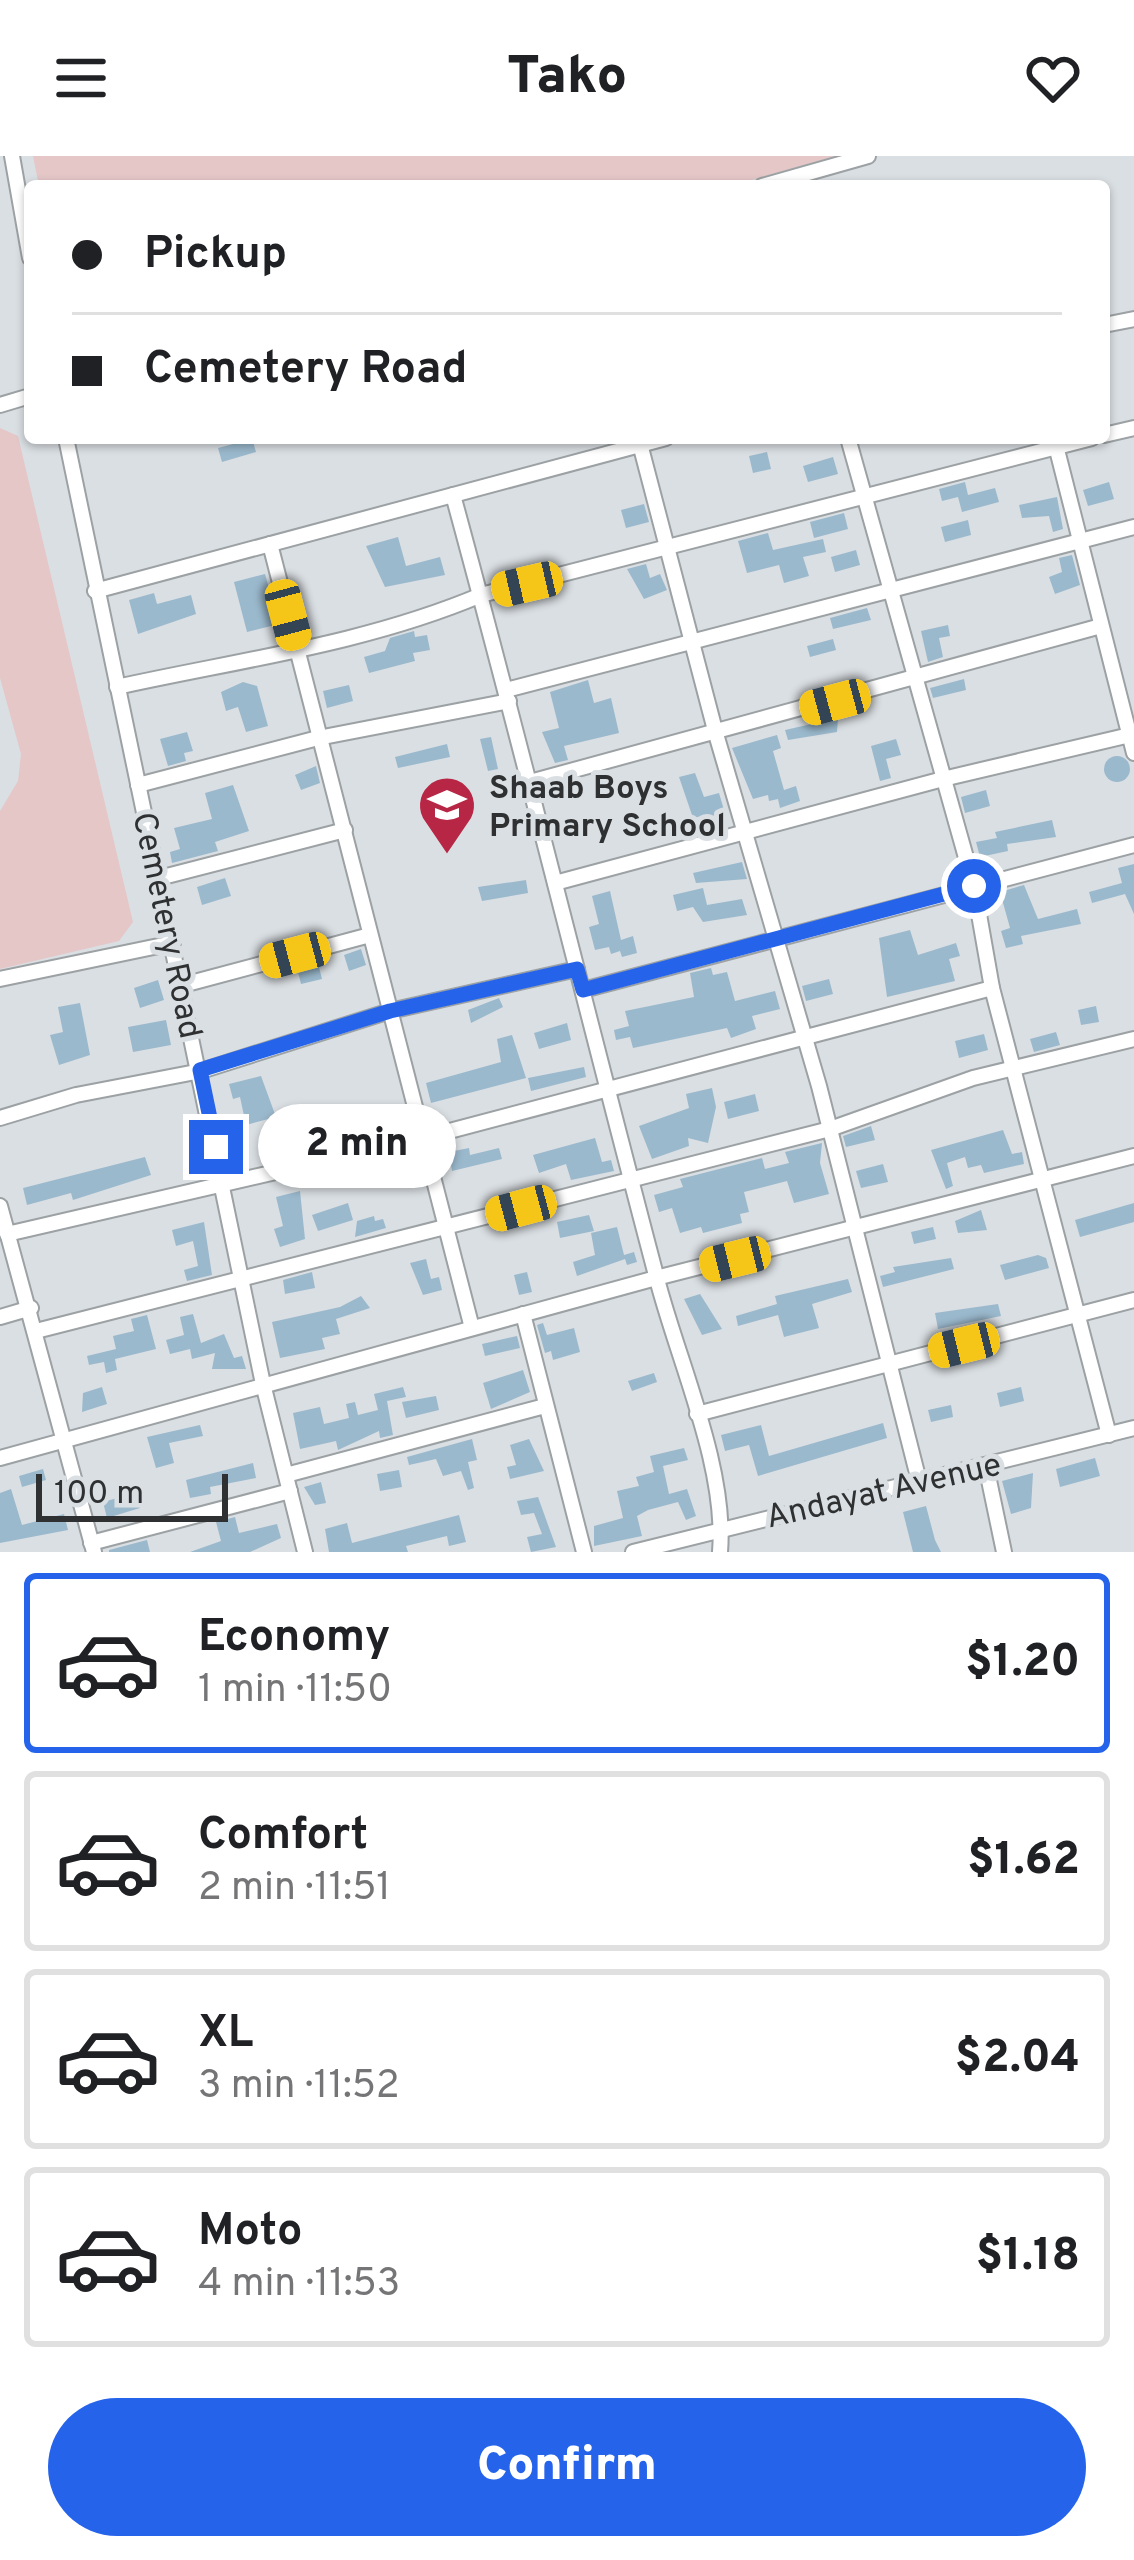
<!DOCTYPE html>
<html lang="en">
<head>
<meta charset="utf-8">
<style>
	body { margin:0; font-family:Overpass,sans-serif; background:#f6f6f6; color:#202124; height:100vh; display:flex; flex-direction:column; font-size:45px; white-space:nowrap }
	* { box-sizing:border-box; margin:0 }
	p { font-size:39px; color:#757577 }
	.icon { flex:none; width:66px; height:66px; fill:none; stroke:currentColor; stroke-width:2; stroke-linecap:round; stroke-linejoin:round }
	.map { position:relative; height:1396px; overflow:hidden }
	.details { display:flex; flex-direction:column; background:#fff; flex:1 }
	.details>* { flex:none }
	.top-card { position:absolute; left:24px; top:24px; width:1086px; height:264px; border-radius:12px; box-shadow:0 3px 9px #0004; display:grid; align-content:center; height:264px; padding:0 48px; background:#fff }
	.scale { position:absolute; left:36px; bottom:30px; width:192px; box-sizing:border-box; padding-left:12px; border:6px solid #2e3031; border-top:0; font-size:33px; line-height:42px; white-space:nowrap; color:#2e3031; -webkit-text-stroke:9px #dadfe3; paint-order:stroke }
	.end { position:absolute; width:54px; height:54px; margin:-27px; border:15px solid #2563eb; background:#fff; box-shadow:0 0 0 6px #fff }
	.from { border-radius:50% }
	.bubble { position:absolute; height:84px; border-radius:42px; background:#fff; box-shadow:0 3px 9px #0004; font-size:39px; font-weight:800; line-height:84px; text-align:center }
	.car { position:absolute; width:36px; height:72px; margin:-36px -18px; border-radius:15px; box-shadow:0 0 9px 3px #0007; background:linear-gradient(#f5c518 24%,#345 0 40%,#f5c518 0 76%,#345 0 86%,#f5c518 0) }
	.top-card b { display:flex; align-items:center; gap:42px; height:114px; font-size:45px }
	.top-card b+b { border-top:3px solid #e0e0e0 }
	.top-card i { width:30px; height:30px; background:#202124 }
	ul { padding:21px 0 0; list-style:none }
	li { display:flex; align-items:center; gap:36px; height:180px; margin:0 24px 18px; padding:0 24px; border:6px solid #e0e0e0; border-radius:12px }
	li div { flex:1 }
	li b { display:block; font-size:45px }
	li em { font-style:normal; font-weight:800 }
	li.active { border-color:#2563eb }
	li>.icon { width:108px; height:108px; stroke-width:1.5 }
	.primary-button { display:flex; gap:24px; margin-top:auto; padding:24px 48px }
	.primary-button a { flex:1; height:138px; border-radius:72px; background:#2563eb; color:#fff; font-size:48px; font-weight:800; line-height:138px; text-align:center }
	header { display:flex; justify-content:space-between; align-items:center; height:156px; padding:0 48px; background:#fff; font-size:54px; font-weight:800 }
	.map>svg:first-child { display:block }
	.green { fill:#e5c7c8 }
	.building { fill:#9bb9cd }
	.lines { fill:none; stroke-linecap:round; stroke-linejoin:round }
	.minor-casing { stroke:#9ca1a4; stroke-width:18 }
	.minor { stroke:#fff; stroke-width:14 }
	.route { stroke:#2563eb; stroke-width:15 }
	.labels { text-anchor:middle; stroke-width:10; stroke-linejoin:round; paint-order:stroke }
	.poi-label { font-size:33px; font-weight:bold; fill:#2e3031; stroke:#dadfe3; text-anchor:start }
	.street-label { font-size:33px; fill:#2e3031; stroke:#dadfe3 }
</style>
</head>
<body>
<header><svg class="icon" aria-label="menu" viewBox="0 0 24 24"><path d="M4 6h16M4 12h16M4 18h16"/></svg>Tako<svg class="icon" aria-label="heart" viewBox="0 0 24 24"><path d="M12 20l-8-8c-3-5 5-10 8-4 3-6 11-1 8 4z"/></svg></header>
<div class="map">
<svg width="1134" height="1396" viewBox="0 0 1134 1396">
	<rect width="100%" height="100%" fill="#dadfe3"/>
	<!-- green -->
	<g class="green">
		<polygon points="33,0 836,0 730,30 39,30"/>
		<polygon points="0,272 18,280 133,766 119,785 0,813 0,655 18,625 21,598 0,522"/>
	</g>
	<!-- building -->
	<g class="building">
		<polygon points="235,282 252,282 256,296 222,306 218,292 237,287"/>
		<polygon points="767,296 771,313 753,317 749,300"/>
		<polygon points="833,301 838,318 808,326 803,310"/>
		<polygon points="965,326 968,339 995,332 999,346 962,356 958,341 942,345 939,333"/>
		<polygon points="1109,326 1114,343 1088,350 1083,334"/>
		<polygon points="1057,341 1063,373 1053,376 1049,360 1022,362 1019,349"/>
		<polygon points="644,348 649,366 626,372 621,354"/>
		<polygon points="844,357 848,373 814,382 810,366"/>
		<polygon points="968,364 971,379 945,386 941,371"/>
		<polygon points="768,377 773,394 823,383 826,396 803,401 809,420 784,427 779,409 747,417 738,385"/>
		<polygon points="398,381 406,410 440,401 445,419 385,431 366,390"/>
		<polygon points="856,394 860,409 835,416 831,401"/>
		<polygon points="1072,399 1080,429 1055,438 1049,421 1062,416 1059,402"/>
		<polygon points="646,408 650,422 660,418 667,434 644,443 627,413"/>
		<polygon points="265,418 279,468 247,476 234,426"/>
		<polygon points="154,437 157,448 191,439 196,458 138,478 129,444"/>
		<polygon points="867,452 871,464 833,473 830,462"/>
		<polygon points="948,469 950,480 939,482 943,501 928,506 921,475"/>
		<polygon points="414,475 415,481 427,479 430,494 413,497 415,505 369,517 364,501 385,495 390,482"/>
		<polygon points="833,483 836,494 810,501 807,490"/>
		<polygon points="964,523 966,534 933,542 930,532"/>
		<polygon points="588,524 594,547 611,542 619,577 564,590 568,604 555,607 542,576 559,572 550,536"/>
		<polygon points="243,526 257,530 268,570 246,576 238,551 226,555 221,536"/>
		<polygon points="349,529 353,545 327,552 323,535"/>
		<polygon points="838,562 837,576 788,584 785,574"/>
		<polygon points="187,576 193,595 184,597 186,605 168,610 160,583"/>
		<polygon points="777,579 781,592 773,595 784,634 796,630 800,645 780,652 778,643 769,645 768,639 753,643 732,592"/>
		<polygon points="491,581 498,613 488,615 480,583"/>
		<polygon points="896,583 901,599 886,603 891,622 880,625 871,590"/>
		<polygon points="447,588 450,601 398,612 395,601"/>
		<circle cx="1117" cy="613" r="13"/>
		<polygon points="316,610 320,627 301,634 295,619"/>
		<polygon points="695,617 704,641 719,637 724,654 717,656 719,664 705,668 702,660 693,662 679,621"/>
		<polygon points="233,629 249,675 215,686 218,695 172,707 170,696 180,693 174,672 212,663 205,637"/>
		<polygon points="986,634 990,650 965,657 961,641"/>
		<polygon points="1052,664 1056,681 1007,688 1008,695 980,701 976,686 997,682 995,676"/>
		<polygon points="742,706 747,723 696,727 693,717"/>
		<polygon points="1134,708 1134,758 1125,738 1092,747 1089,736 1122,727 1118,712"/>
		<polygon points="225,722 231,740 202,749 197,731"/>
		<polygon points="526,724 528,737 482,745 478,731"/>
		<polygon points="1024,729 1038,763 1077,753 1081,768 1021,780 1023,788 1006,792 1001,775 1010,772 1000,736"/>
		<polygon points="703,732 707,749 742,743 747,759 703,766 693,751 677,755 673,739"/>
		<polygon points="610,735 621,784 633,780 637,797 622,801 620,795 611,798 609,791 595,794 589,771 599,768 592,740"/>
		<polygon points="910,774 918,799 956,787 960,800 949,803 955,825 887,841 879,782"/>
		<polygon points="361,793 366,809 349,815 344,799"/>
		<polygon points="319,811 322,823 301,828 298,816"/>
		<polygon points="711,812 713,819 727,816 735,845 775,835 780,853 752,860 756,873 731,882 727,872 633,892 630,881 616,884 614,874 629,870 625,855 694,841 690,817"/>
		<polygon points="829,823 833,838 806,845 802,830"/>
		<polygon points="158,824 164,844 140,852 134,832"/>
		<polygon points="499,842 503,851 471,867 468,854"/>
		<polygon points="80,847 90,899 59,909 50,879 63,876 58,851"/>
		<polygon points="1096,850 1099,866 1081,869 1078,854"/>
		<polygon points="166,864 171,889 133,896 128,871"/>
		<polygon points="567,867 571,884 539,893 534,877"/>
		<polygon points="1056,876 1060,889 1034,896 1030,883"/>
		<polygon points="984,878 988,894 959,902 955,885"/>
		<polygon points="512,879 526,922 431,947 426,927 501,906 497,883"/>
		<polygon points="584,911 586,921 531,935 528,922"/>
		<polygon points="261,920 276,961 246,969 240,941 233,943 229,928"/>
		<polygon points="712,932 716,951 708,987 688,982 689,990 652,1003 639,970 689,952 686,938"/>
		<polygon points="755,938 759,955 728,963 724,946"/>
		<polygon points="871,970 875,984 846,991 843,980"/>
		<polygon points="1003,974 1012,998 1022,996 1024,1008 984,1017 981,1009 968,1012 965,1001 947,1007 953,1030 946,1033 931,994"/>
		<polygon points="595,982 602,1006 611,1004 614,1015 571,1024 566,1008 539,1017 533,999"/>
		<polygon points="822,987 820,1007 829,1038 794,1047 787,1025 744,1036 749,1056 740,1058 742,1067 703,1077 701,1071 680,1077 672,1052 659,1056 654,1039 683,1031 680,1023 762,1002 765,1013 789,1007 785,996"/>
		<polygon points="469,992 470,999 499,992 502,1003 452,1015 449,996"/>
		<polygon points="409,997 418,1023 395,1030 393,1001"/>
		<polygon points="145,1001 151,1019 73,1044 71,1037 27,1049 23,1032"/>
		<polygon points="883,1008 888,1026 861,1032 856,1015"/>
		<polygon points="300,1035 305,1083 280,1091 274,1073 283,1070 276,1041"/>
		<polygon points="348,1047 353,1064 318,1075 312,1059"/>
		<polygon points="1134,1047 1134,1066 1080,1081 1075,1064"/>
		<polygon points="981,1054 987,1074 958,1077 955,1065"/>
		<polygon points="589,1059 594,1075 560,1082 557,1066"/>
		<polygon points="374,1060 375,1065 383,1063 386,1072 355,1081 357,1065"/>
		<polygon points="204,1066 212,1119 187,1125 184,1114 198,1110 193,1085 176,1090 172,1074"/>
		<polygon points="617,1071 624,1099 634,1096 637,1106 627,1109 625,1103 577,1120 573,1106 595,1099 591,1077"/>
		<polygon points="933,1071 936,1083 914,1088 911,1076"/>
		<polygon points="1038,1099 1046,1102 1049,1112 1005,1124 1000,1109"/>
		<polygon points="951,1102 954,1113 883,1131 880,1120 895,1116 893,1111"/>
		<polygon points="426,1103 431,1123 439,1121 442,1134 423,1139 410,1107"/>
		<polygon points="312,1116 315,1132 285,1138 283,1124"/>
		<polygon points="527,1116 532,1136 519,1139 514,1119"/>
		<polygon points="848,1123 852,1136 812,1148 819,1172 784,1181 778,1159 738,1170 736,1160 777,1148 775,1140"/>
		<polygon points="700,1138 722,1173 702,1179 684,1143"/>
		<polygon points="361,1140 370,1152 336,1163 340,1178 322,1182 325,1193 280,1202 272,1166 340,1151"/>
		<polygon points="998,1148 1001,1160 938,1173 935,1157"/>
		<polygon points="193,1158 201,1187 224,1178 234,1202 242,1200 246,1213 212,1213 215,1197 192,1203 190,1193 170,1198 166,1184 184,1179 180,1161"/>
		<polygon points="147,1159 156,1193 115,1203 117,1214 106,1217 104,1206 89,1209 87,1200 116,1193 113,1180 134,1175 131,1163"/>
		<polygon points="543,1167 547,1179 574,1172 580,1196 553,1204 551,1195 545,1197 537,1169"/>
		<polygon points="517,1180 520,1192 485,1200 482,1188"/>
		<polygon points="523,1214 530,1236 491,1253 483,1227"/>
		<polygon points="654,1217 657,1226 632,1235 628,1225"/>
		<polygon points="102,1231 107,1248 82,1256 83,1237"/>
		<polygon points="403,1231 406,1241 387,1245 393,1279 380,1282 379,1275 338,1294 336,1285 300,1293 293,1257 320,1251 324,1268 349,1262 346,1248 355,1246 358,1259 378,1254 374,1238"/>
		<polygon points="1021,1231 1024,1245 1000,1251 997,1237"/>
		<polygon points="436,1240 439,1254 406,1262 402,1246"/>
		<polygon points="951,1249 953,1261 931,1266 928,1254"/>
		<polygon points="883,1267 887,1282 758,1320 749,1289 725,1295 721,1279 761,1269 769,1300"/>
		<polygon points="200,1269 203,1280 169,1287 174,1307 156,1312 147,1281"/>
		<polygon points="472,1283 477,1304 468,1306 474,1332 468,1334 461,1315 443,1320 436,1303 409,1309 407,1301"/>
		<polygon points="529,1283 544,1315 510,1323 507,1311 516,1309 510,1289"/>
		<polygon points="684,1292 688,1304 663,1310 669,1338 687,1333 696,1360 686,1364 678,1346 648,1354 637,1360 642,1380 594,1390 594,1370 623,1362 617,1335 639,1330 636,1321 654,1316 650,1300"/>
		<polygon points="1095,1302 1100,1320 1060,1331 1056,1313"/>
		<polygon points="253,1307 256,1322 210,1331 211,1338 190,1342 186,1324"/>
		<polygon points="43,1313 46,1324 22,1331 19,1320"/>
		<polygon points="399,1314 402,1331 380,1335 377,1318"/>
		<polygon points="1033,1317 1031,1352 1011,1358 1002,1325"/>
		<polygon points="321,1326 326,1347 315,1349 304,1331"/>
		<polygon points="11,1333 22,1369 64,1358 68,1374 0,1387 0,1337"/>
		<polygon points="135,1337 140,1352 107,1362 103,1346"/>
		<polygon points="538,1341 556,1391 531,1396 527,1381 542,1378 534,1357 521,1359 517,1345"/>
		<polygon points="926,1350 935,1384 941,1396 913,1396 903,1356"/>
		<polygon points="459,1359 466,1386 449,1390 447,1380 406,1390 408,1396 329,1396 325,1373 347,1367 352,1387"/>
		<polygon points="235,1361 239,1377 277,1368 281,1382 250,1396 190,1396 221,1385 216,1366"/>
		<polygon points="147,1384 150,1396 109,1396 109,1394"/>
	</g>
	<g class="lines">
		<!-- minor casing -->
		<g class="minor-casing">
			<g id="minor">
				<polyline points="12,0 30,102"/>
				<polyline points="762,30 868,0"/>
				<polyline points="1104,169 1134,163"/>
				<polyline points="0,249 30,240"/>
				<polyline points="1104,279 1134,272"/>
				<polyline points="66,282 263,1228 305,1396"/>
				<polyline points="848,282 974,730 992,832 1109,1279"/>
				<polyline points="1054,282 1134,597"/>
				<polyline points="640,288 716,578 819,930 919,1325"/>
				<path d="M453,339c71,260 135,523 204,784 21,82 70,188 63,273"/>
				<polyline points="270,388 472,1172"/>
				<polyline points="95,435 666,282"/>
				<path d="M117,531c122,-27 248,-43 364,-92l611,-157"/>
				<polyline points="506,534 1134,371"/>
				<polyline points="530,626 1101,470"/>
				<polyline points="138,629 318,582 509,545"/>
				<polyline points="159,722 345,674"/>
				<polyline points="555,727 943,623 1134,578"/>
				<polyline points="0,823 173,787"/>
				<polyline points="183,829 370,779"/>
				<polyline points="583,834 1134,689"/>
				<polyline points="0,962 76,939 201,915 390,855 577,813"/>
				<polyline points="0,1050 94,1396"/>
				<polyline points="7,1078 423,982 992,832"/>
				<polyline points="523,1158 584,1396"/>
				<polyline points="0,1161 31,1152"/>
				<polyline points="36,1175 830,973 973,922 1134,883"/>
				<polyline points="697,1258 1134,1144"/>
				<polyline points="0,1302 656,1122 1134,1000"/>
				<polyline points="986,1310 1004,1396"/>
				<polyline points="286,1319 545,1250"/>
				<polyline points="91,1387 290,1335"/>
				<polyline points="633,1396 1134,1272"/>
			</g>
		</g>
		<!-- minor -->
		<use href="#minor" class="minor"/>
	</g>
	<g class="lines">
		<!-- route -->
		<polyline class="route" points="216,991 200,914 390,855 577,813 583,834 974,730"/>
	</g>
	<!-- icons -->
	<defs>
		<g id="school-pin" transform="scale(3)"><path d="M0 17L-7.5 6A9.5 9.5 0 1 1 7.5 6Z" fill="#b72644" stroke="#dadfe3"/><path d="M0-5L7-2L0 1L-7-2ZM-4 1L0 2.5L4 1V4Q0 6-4 4Z" fill="#fff"/></g>
	</defs>
	<g fill-rule="evenodd">
		<use href="#school-pin" x="447" y="649"/>
	</g>
	<g class="labels">
		<!-- poi labels -->
		<g class="poi-label">
			<text x="489" y="642">Shaab Boys<tspan x="489" dy="38">Primary School</tspan></text>
		</g>
		<!-- street labels -->
		<g class="street-label">
			<text transform="translate(169 769) rotate(78)" y="12">Cemetery Road</text>
			<text transform="translate(883 1333) rotate(-13)" y="12">Andayat Avenue</text>
		</g>
	</g>
</svg>
<div class="scale">100 m</div>
<i class="end from" style="left:974px;top:730px"></i>
<i class="end" style="left:216px;top:991px"></i>
<div class="bubble" style="left:258px;top:948px;width:198px">2 min</div>
<i class="car" style="left:527px;top:428px;rotate:257deg"></i>
<i class="car" style="left:288px;top:459px;rotate:165deg"></i>
<i class="car" style="left:835px;top:546px;rotate:255deg"></i>
<i class="car" style="left:295px;top:799px;rotate:255deg"></i>
<i class="car" style="left:521px;top:1052px;rotate:255deg"></i>
<i class="car" style="left:735px;top:1103px;rotate:256deg"></i>
<i class="car" style="left:964px;top:1189px;rotate:256deg"></i>
<div class="top-card">
<b><i class="from"></i>Pickup</b>
<b><i></i>Cemetery Road</b>
</div>
</div>
<section class="details">
<ul>
<li class="active"><svg class="icon" aria-label="car" viewBox="0 0 24 24"><path d="M5 17H2v-5l4-1 3-4h7l3 4 3 1v5h-3M9 17h6M6 11h13"/><circle cx="7" cy="17" r="2"/><circle cx="17" cy="17" r="2"/></svg><div><b>Economy</b><p>1 min · 11:50</p></div><em>$1.20</em></li>
<li><svg class="icon" aria-label="car" viewBox="0 0 24 24"><path d="M5 17H2v-5l4-1 3-4h7l3 4 3 1v5h-3M9 17h6M6 11h13"/><circle cx="7" cy="17" r="2"/><circle cx="17" cy="17" r="2"/></svg><div><b>Comfort</b><p>2 min · 11:51</p></div><em>$1.62</em></li>
<li><svg class="icon" aria-label="car" viewBox="0 0 24 24"><path d="M5 17H2v-5l4-1 3-4h7l3 4 3 1v5h-3M9 17h6M6 11h13"/><circle cx="7" cy="17" r="2"/><circle cx="17" cy="17" r="2"/></svg><div><b>XL</b><p>3 min · 11:52</p></div><em>$2.04</em></li>
<li><svg class="icon" aria-label="car" viewBox="0 0 24 24"><path d="M5 17H2v-5l4-1 3-4h7l3 4 3 1v5h-3M9 17h6M6 11h13"/><circle cx="7" cy="17" r="2"/><circle cx="17" cy="17" r="2"/></svg><div><b>Moto</b><p>4 min · 11:53</p></div><em>$1.18</em></li>
</ul>
<div class="primary-button"><a>Confirm</a></div>
</section>
</body>
</html>
